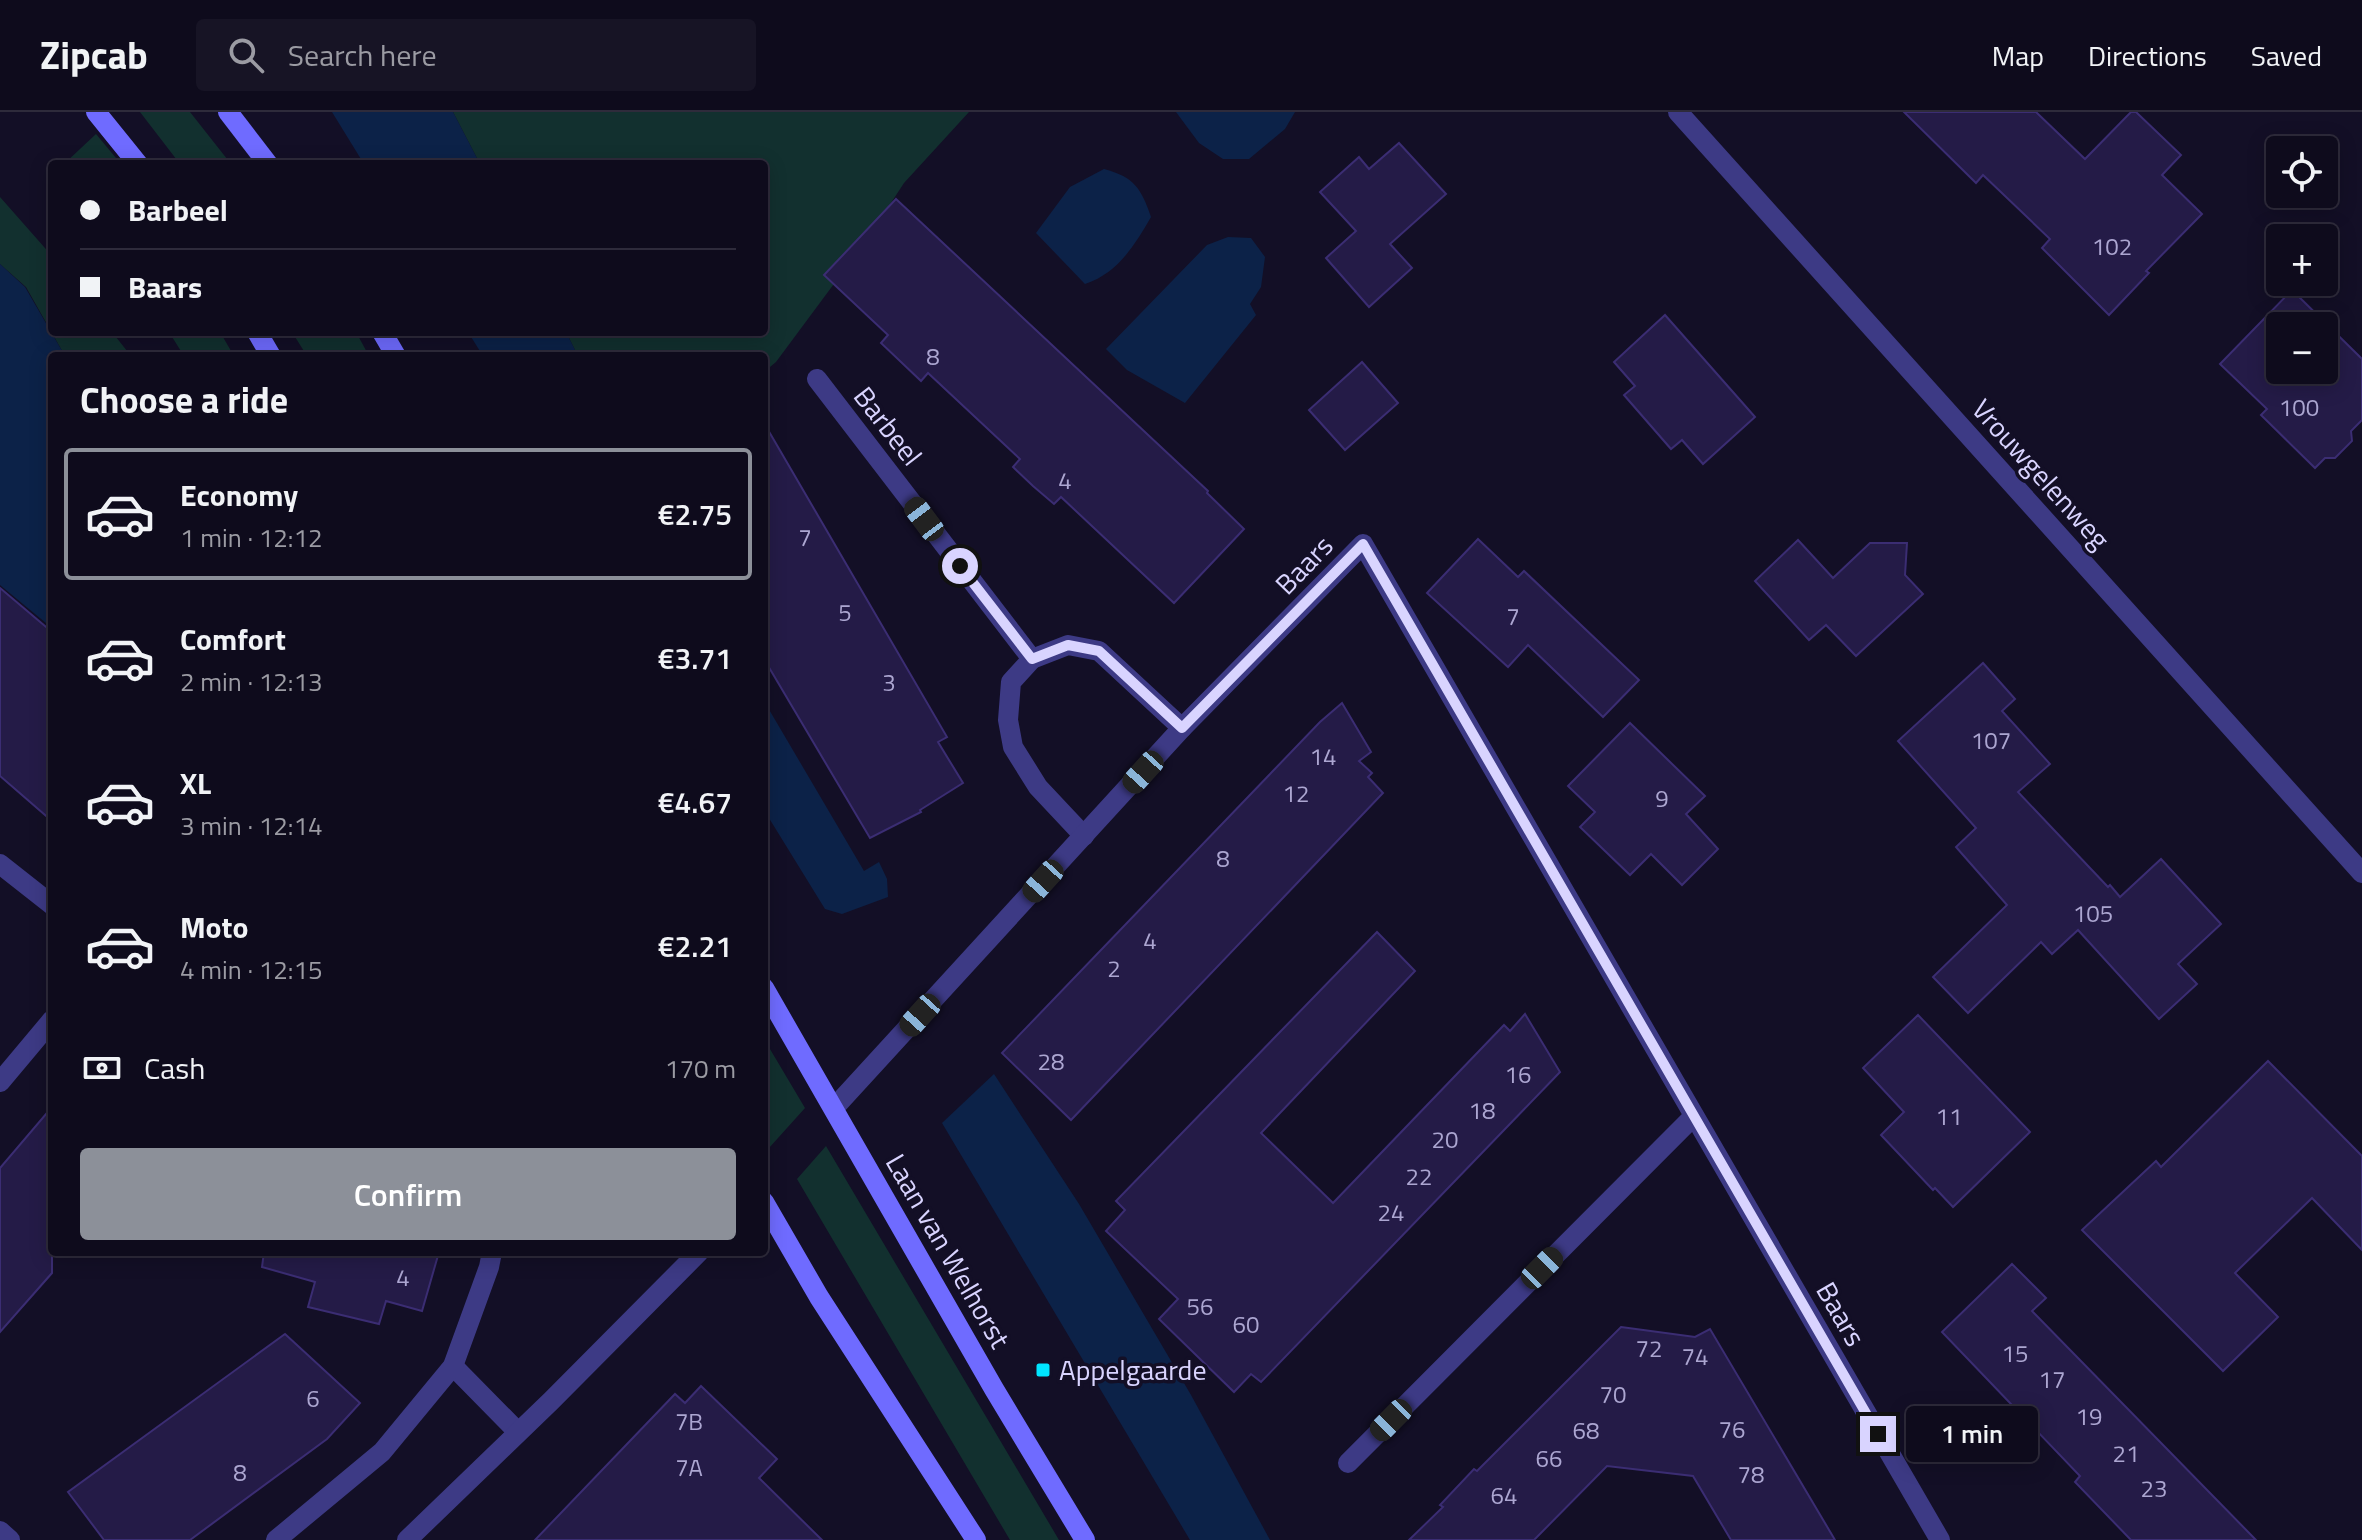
<!DOCTYPE html>
<html lang="en">
<head>
<meta charset="utf-8">
<style>
	body { margin:0; font-family:"Titillium Web",sans-serif; background:#171425; color:#f1f3f6; height:100vh; display:flex; flex-direction:column; font-size:30px; white-space:nowrap }
	* { box-sizing:border-box; margin:0 }
	p { font-size:26px; color:#9b9ba3 }
	.icon { flex:none; width:44px; height:44px; fill:none; stroke:currentColor; stroke-width:2; stroke-linecap:round; stroke-linejoin:round }
	.map { position:relative; flex:1; overflow:hidden }
	.details { position:absolute; left:48px; top:240px; width:720px; height:904px; display:flex; flex-direction:column; background:#0e0b1c; border-radius:8px; box-shadow:0 4px 20px #0003,0 0 0 2px #2e2b3b }
	.details>* { flex:none }
	.hud { position:absolute; left:48px; top:48px; width:720px; height:176px; border-radius:8px; box-shadow:0 4px 20px #0003,0 0 0 2px #2e2b3b; display:grid; align-content:center; height:176px; padding:0 32px; background:#0e0b1c }
	.tools { position:absolute; left:2266px; top:24px; display:grid; gap:16px }
	.tools a { display:grid; place-items:center; width:72px; height:72px; border-radius:8px; background:#0e0b1c; box-shadow:0 4px 20px #0003,0 0 0 2px #2e2b3b; font-size:40px }
	.end { position:absolute; width:36px; height:36px; margin:-18px; border:10px solid #d9d4ff; background:#111; box-shadow:0 0 0 4px #111 }
	.from { border-radius:50% }
	.bubble { position:absolute; height:56px; border-radius:8px; background:#0e0b1c; box-shadow:0 4px 20px #0003,0 0 0 2px #2e2b3b; font-size:26px; font-weight:600; line-height:56px; text-align:center }
	.car { position:absolute; width:24px; height:48px; margin:-24px -12px; border-radius:10px; box-shadow:0 0 6px 2px #0007; background:linear-gradient(#222 24%,#8ab4d8 0 40%,#222 0 76%,#8ab4d8 0 86%,#222 0) }
	.hud b { display:flex; align-items:center; gap:28px; height:76px; font-size:30px }
	.hud b+b { border-top:2px solid #2e2b3b }
	.hud i { width:20px; height:20px; background:#f1f3f6 }
	ul { padding:0; list-style:none }
	li { display:flex; align-items:center; gap:24px; height:132px; margin:0 16px 12px; padding:0 16px; border:4px solid transparent; border-radius:8px }
	li div { flex:1 }
	li b { display:block; font-size:30px }
	li em { font-style:normal; font-weight:600 }
	li.on { border-color:#8c9099 }
	li>.icon { width:72px; height:72px; stroke-width:1.5 }
	h2 { padding:0 32px; font-size:36px; line-height:96px }
	.pay { display:flex; align-items:center; gap:20px; height:88px; padding:0 32px; font-size:30px }
	.pay p { margin-inline-start:auto }
	.action { display:flex; gap:16px; margin-top:auto; padding:16px 32px }
	.action a { flex:1; height:92px; border-radius:8px; background:#8c9099; color:#fff; font-size:32px; font-weight:600; line-height:92px; text-align:center }
	header { display:flex; align-items:center; gap:48px; box-sizing:border-box; height:112px; padding:0 40px; background:#0e0b1c; border-bottom:2px solid #2e2b3b }
	header strong { font-size:38px }
	nav { display:flex; gap:44px; margin-inline-start:auto; font-size:28px }
	.search { width:560px; height:72px; background:#171425; display:flex; align-items:center; gap:20px; box-sizing:border-box; padding:0 28px; border-radius:8px; color:#9b9ba3; font-size:30px }
	.map>svg:first-child { display:block }
	.green { fill:#12302f }
	.water { fill:#0c2248 }
	.building { fill:#241b47; stroke:#3b2d73; stroke-width:2; fill-rule:evenodd }
	.lines { fill:none; stroke-linecap:round; stroke-linejoin:round }
	.street { stroke:#3d3a85; stroke-width:20 }
	.secondary { stroke:#6f6bff; stroke-width:20 }
	.route { stroke:#d9d4ff; stroke-width:10 }
	.poi-dot { fill:#00e5ff; stroke:#130f26; stroke-width:3 }
	.labels { text-anchor:middle; stroke-width:7; stroke-linejoin:round; paint-order:stroke }
	.number-label { font-size:24px; fill:#aca6d1 }
	.street-label { font-size:28px; fill:#d9d4ff; stroke:#130f26 }
	.poi-label { font-size:28px; fill:#d9d4ff; stroke:#130f26; text-anchor:start }
</style>
</head>
<body>
<header>
<strong>Zipcab</strong>
<div class="search"><svg class="icon" aria-label="search" viewBox="0 0 24 24"><circle cx="10" cy="10" r="6"/><path d="M15 15l6 6"/></svg>Search here</div>
<nav><a>Map</a><a>Directions</a><a>Saved</a></nav>
</header>
<div class="map">
<svg width="2362" height="1428" viewBox="0 0 2362 1428">
	<rect width="100%" height="100%" fill="#130f26"/>
	<!-- green -->
	<g class="green">
		<polygon points="140,0 190,0 231,52 180,52"/>
		<polygon points="453,0 969,0 904,71 868,126 776,250 764,260 764,244 578,244 566,220 764,220 764,52 480,52"/>
		<polygon points="96,22 121,52 64,52"/>
		<polygon points="0,85 52,144 52,220 112,220 131,244 65,244 26,175 0,152"/>
		<polygon points="169,220 220,220 234,244 184,244"/>
		<polygon points="292,220 356,220 369,244 307,244"/>
		<polygon points="764,927 805,996 769,1036 764,1027"/>
		<polygon points="826,1034 1059,1428 1010,1428 797,1067"/>
	</g>
	<!-- water -->
	<g class="water">
		<polygon points="332,0 453,0 480,52 364,52"/>
		<polygon points="1176,0 1295,0 1285,17 1249,47 1223,47 1199,31"/>
		<path d="M1104,57c30,8 37,19 47,48 -17,29 -33,56 -66,67l-49,-51 34,-46z"/>
		<polygon points="1228,125 1251,126 1265,145 1261,175 1250,192 1256,203 1185,291 1127,258 1106,237 1207,133"/>
		<polygon points="0,152 25,175 65,244 52,244 52,516 0,473"/>
		<polygon points="468,220 566,220 578,244 483,244"/>
		<polygon points="764,589 864,759 879,750 887,767 888,785 842,802 825,797 764,698"/>
		<polygon points="994,962 1079,1092 1191,1283 1270,1428 1190,1428 942,1011"/>
	</g>
	<!-- building -->
	<g class="building">
		<polygon points="1904,0 2036,0 2085,47 2131,0 2136,0 2181,43 2162,63 2202,102 2146,159 2149,161 2109,203 2042,136 2050,127 1983,63 1976,71"/>
		<polygon points="1399,31 1446,82 1390,132 1412,156 1369,195 1326,146 1356,119 1320,80 1359,45 1369,57"/>
		<polygon points="896,87 1208,379 1207,381 1244,417 1174,491 1061,385 1054,392 1033,374 1013,355 1020,347 928,261 921,269 881,231 888,223 824,163"/>
		<path d="M2292,178l70,69v61l-11,11 1,10 -17,17h-10l-10,10 -54,-53 6,-6 -47,-45zM2280,214h44v44h-44z"/>
		<polygon points="1665,203 1755,305 1703,352 1682,328 1671,337 1624,283 1635,274 1614,250"/>
		<polygon points="1362,250 1398,291 1345,338 1309,298"/>
		<polygon points="764,311 947,625 938,630 963,671 920,698 921,700 870,726 764,547"/>
		<polygon points="1478,427 1518,465 1524,459 1639,568 1603,605 1528,533 1508,555 1427,481"/>
		<polygon points="1798,428 1833,466 1870,431 1907,431 1905,463 1923,482 1856,544 1826,513 1809,528 1755,469"/>
		<polygon points="0,476 52,520 52,709 0,664"/>
		<polygon points="1983,551 2015,587 2002,599 2050,652 2018,680 2108,775 2110,773 2120,785 2161,747 2221,812 2178,852 2197,872 2159,907 2078,818 2052,842 2041,830 1968,901 1933,865 2007,793 1956,735 1976,716 1898,629"/>
		<polygon points="1342,591 1371,640 1359,649 1372,661 1368,665 1383,681 1071,1008 1002,941 1320,610"/>
		<polygon points="1630,611 1705,684 1686,702 1718,737 1682,773 1651,742 1630,763 1580,715 1595,700 1568,674"/>
		<polygon points="1377,820 1415,859 1261,1021 1333,1091 1504,913 1510,919 1525,902 1560,960 1261,1270 1251,1262 1234,1280 1159,1207 1178,1187 1106,1119 1125,1098 1116,1089"/>
		<polygon points="1918,903 2030,1020 1953,1095 1935,1076 1933,1078 1881,1023 1904,1000 1863,956"/>
		<polygon points="2268,949 2362,1044 2362,1138 2312,1086 2235,1161 2278,1205 2223,1259 2082,1118 2156,1049 2161,1055"/>
		<polygon points="52,995 52,1161 0,1220 0,1056"/>
		<polygon points="264,1140 439,1140 422,1199 386,1189 379,1212 308,1195 315,1170 262,1155"/>
		<polygon points="2012,1152 2046,1186 2032,1199 2256,1428 2131,1428 2075,1370 2080,1364 1942,1220"/>
		<polygon points="1621,1215 1695,1225 1710,1217 1835,1428 1731,1428 1693,1364 1607,1354 1534,1428 1409,1428 1443,1395 1440,1393 1474,1357 1477,1359"/>
		<polygon points="285,1222 360,1291 327,1327 190,1428 104,1428 68,1380"/>
		<polygon points="701,1274 777,1347 759,1366 822,1428 535,1428 675,1282 685,1291"/>
	</g>
	<g class="lines">
		<!-- street -->
		<g class="street">
			<polyline points="1678,0 2362,761"/>
			<polyline points="817,267 1032,547"/>
			<polyline points="1084,724 1038,675 1013,635 1008,608 1011,570 1032,547 1068,533 1099,539 1182,616"/>
			<polyline points="0,752 52,793"/>
			<polyline points="0,970 52,908"/>
			<polyline points="834,996 1182,616 1363,432 1940,1428"/>
			<polyline points="453,1254 518,1320"/>
			<polyline points="1348,1351 1693,1005"/>
			<polyline points="0,1419 10,1428"/>
			<polyline points="276,1428 382,1340 453,1254 489,1155 492,1140"/>
			<polyline points="407,1428 551,1289 699,1140"/>
		</g>
		<!-- secondary -->
		<g class="secondary">
			<polyline points="96,0 138,52"/>
			<polyline points="228,0 268,52"/>
			<polyline points="257,220 271,244"/>
			<polyline points="382,220 396,244"/>
			<polyline points="764,876 994,1277 1085,1428"/>
			<polyline points="764,1090 819,1185 976,1428"/>
		</g>
	</g>
	<g class="lines">
		<!-- route -->
		<polyline class="route" points="960,454 1032,547 1068,533 1099,539 1182,616 1363,432 1878,1322"/>
	</g>
	<!-- markers -->
	<rect class="poi-dot" x="1035" y="1250" width="16" height="16" rx="4"/>
	<g class="labels">
		<!-- number labels -->
		<g class="number-label">
			<text x="2112" y="143">102</text>
			<text x="933" y="253">8</text>
			<text x="2299" y="304">100</text>
			<text x="1065" y="377">4</text>
			<text x="805" y="434">7</text>
			<text x="845" y="509">5</text>
			<text x="1513" y="513">7</text>
			<text x="889" y="579">3</text>
			<text x="1991" y="637">107</text>
			<text x="1323" y="653">14</text>
			<text x="1296" y="690">12</text>
			<text x="1662" y="695">9</text>
			<text x="1223" y="755">8</text>
			<text x="2093" y="810">105</text>
			<text x="1150" y="837">4</text>
			<text x="1114" y="865">2</text>
			<text x="1051" y="958">28</text>
			<text x="1518" y="971">16</text>
			<text x="1482" y="1007">18</text>
			<text x="1949" y="1013">11</text>
			<text x="1445" y="1036">20</text>
			<text x="1419" y="1073">22</text>
			<text x="1391" y="1109">24</text>
			<text x="403" y="1174">4</text>
			<text x="1200" y="1203">56</text>
			<text x="1246" y="1221">60</text>
			<text x="1649" y="1245">72</text>
			<text x="2015" y="1250">15</text>
			<text x="1695" y="1253">74</text>
			<text x="2052" y="1276">17</text>
			<text x="1613" y="1291">70</text>
			<text x="313" y="1295">6</text>
			<text x="2089" y="1313">19</text>
			<text x="689" y="1318">7B</text>
			<text x="1732" y="1326">76</text>
			<text x="1586" y="1327">68</text>
			<text x="2126" y="1350">21</text>
			<text x="1549" y="1355">66</text>
			<text x="689" y="1364">7A</text>
			<text x="240" y="1369">8</text>
			<text x="1751" y="1371">78</text>
			<text x="2154" y="1385">23</text>
			<text x="1504" y="1392">64</text>
		</g>
		<!-- street labels -->
		<g class="street-label">
			<text transform="translate(888 314) rotate(52)" y="10">Barbeel</text>
			<text transform="translate(2041 362) rotate(48)" y="10">Vrouwgelenweg</text>
			<text transform="translate(1304 453) rotate(-46)" y="10">Baars</text>
			<text transform="translate(948 1139) rotate(60)" y="10">Laan van Welhorst</text>
			<text transform="translate(1841 1202) rotate(60)" y="10">Baars</text>
		</g>
		<!-- poi labels -->
		<g class="poi-label">
			<text x="1059" y="1268">Appelgaarde</text>
		</g>
	</g>
</svg>
<div class="tools">
<a><svg class="icon" aria-label="locate" viewBox="0 0 24 24"><circle cx="12" cy="12" r="6"/><path d="M12 2v4M12 18v4M2 12h4M18 12h4"/></svg></a>
<a>+</a>
<a>−</a>
</div>
<i class="end from" style="left:960px;top:454px"></i>
<i class="end" style="left:1878px;top:1322px"></i>
<div class="bubble" style="left:1906px;top:1294px;width:132px">1 min</div>
<i class="car" style="left:924px;top:407px;rotate:323deg"></i>
<i class="car" style="left:1143px;top:660px;rotate:222deg"></i>
<i class="car" style="left:1043px;top:769px;rotate:222deg"></i>
<i class="car" style="left:920px;top:903px;rotate:222deg"></i>
<i class="car" style="left:1542px;top:1156px;rotate:45deg"></i>
<i class="car" style="left:1391px;top:1308px;rotate:225deg"></i>
<div class="hud">
<b><i class="from"></i>Barbeel</b>
<b><i></i>Baars</b>
</div>
<section class="details">
<h2>Choose a ride</h2>
<ul>
<li class="on"><svg class="icon" aria-label="car" viewBox="0 0 24 24"><path d="M5 17H2v-5l4-1 3-4h7l3 4 3 1v5h-3M9 17h6M6 11h13"/><circle cx="7" cy="17" r="2"/><circle cx="17" cy="17" r="2"/></svg><div><b>Economy</b><p>1 min · 12:12</p></div><em>€2.75</em></li>
<li><svg class="icon" aria-label="car" viewBox="0 0 24 24"><path d="M5 17H2v-5l4-1 3-4h7l3 4 3 1v5h-3M9 17h6M6 11h13"/><circle cx="7" cy="17" r="2"/><circle cx="17" cy="17" r="2"/></svg><div><b>Comfort</b><p>2 min · 12:13</p></div><em>€3.71</em></li>
<li><svg class="icon" aria-label="car" viewBox="0 0 24 24"><path d="M5 17H2v-5l4-1 3-4h7l3 4 3 1v5h-3M9 17h6M6 11h13"/><circle cx="7" cy="17" r="2"/><circle cx="17" cy="17" r="2"/></svg><div><b>XL</b><p>3 min · 12:14</p></div><em>€4.67</em></li>
<li><svg class="icon" aria-label="car" viewBox="0 0 24 24"><path d="M5 17H2v-5l4-1 3-4h7l3 4 3 1v5h-3M9 17h6M6 11h13"/><circle cx="7" cy="17" r="2"/><circle cx="17" cy="17" r="2"/></svg><div><b>Moto</b><p>4 min · 12:15</p></div><em>€2.21</em></li>
</ul>
<div class="pay"><svg class="icon" aria-label="cash" viewBox="0 0 24 24"><path d="M3 7h18v10H3z"/><circle cx="12" cy="12" r="2"/></svg>Cash<p>170 m</p></div>
<div class="action"><a>Confirm</a></div>
</section>
</div>
</body>
</html>
